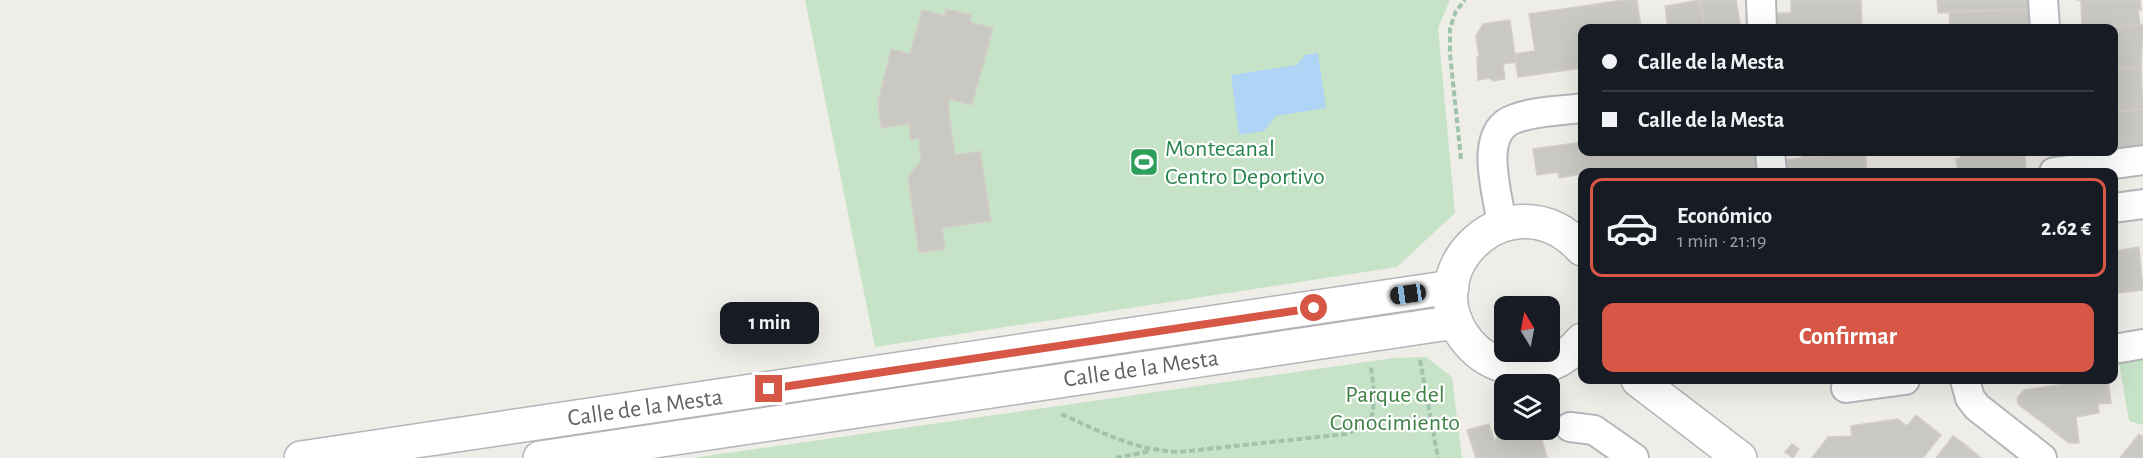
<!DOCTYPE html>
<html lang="es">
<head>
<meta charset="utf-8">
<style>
	body { margin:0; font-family:"Alegreya Sans",sans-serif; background:#20242c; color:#f1f3f6; height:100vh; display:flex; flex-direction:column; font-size:22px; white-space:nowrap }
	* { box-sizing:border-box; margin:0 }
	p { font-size:20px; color:#9ea1a6 }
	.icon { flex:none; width:33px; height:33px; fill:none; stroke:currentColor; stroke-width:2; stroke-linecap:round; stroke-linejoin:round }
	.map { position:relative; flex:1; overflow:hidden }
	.drawer { position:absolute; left:1578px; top:168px; width:540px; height:216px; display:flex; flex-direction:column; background:#171b24; border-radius:12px; box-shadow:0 6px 24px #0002 }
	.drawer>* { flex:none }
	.banner { position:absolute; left:1578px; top:24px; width:540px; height:132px; border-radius:12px; box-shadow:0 6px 24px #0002; display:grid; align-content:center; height:132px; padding:0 24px; background:#171b24 }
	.needle { width:39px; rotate:350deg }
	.fabs { position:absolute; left:1494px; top:296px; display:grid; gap:12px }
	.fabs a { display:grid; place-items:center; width:66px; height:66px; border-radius:12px; background:#171b24; box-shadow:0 6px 24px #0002; font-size:30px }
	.end { position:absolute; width:27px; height:27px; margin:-14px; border:8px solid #d65745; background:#fff; box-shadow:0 0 0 3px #fff }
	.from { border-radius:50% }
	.bubble { position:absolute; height:42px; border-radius:12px; background:#171b24; box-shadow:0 6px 24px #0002; font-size:20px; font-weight:600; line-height:42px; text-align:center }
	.car { position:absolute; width:18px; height:36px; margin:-18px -9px; border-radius:8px; box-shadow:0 0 4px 2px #0007; background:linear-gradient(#222 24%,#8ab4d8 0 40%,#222 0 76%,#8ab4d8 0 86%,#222 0) }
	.banner b { display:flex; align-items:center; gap:21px; height:57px; font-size:22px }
	.banner b+b { border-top:2px solid #363941 }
	.banner i { width:15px; height:15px; background:#f1f3f6 }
	ul { padding:10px 0 0; list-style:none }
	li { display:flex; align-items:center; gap:18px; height:99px; margin:0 12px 9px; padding:0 12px; border:3px solid #363941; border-radius:12px }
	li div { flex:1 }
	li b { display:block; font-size:22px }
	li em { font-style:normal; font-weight:600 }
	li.current { border-color:#d65745 }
	li>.icon { width:54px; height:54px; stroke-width:1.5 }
	.button { display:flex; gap:12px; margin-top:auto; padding:12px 24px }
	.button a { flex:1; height:69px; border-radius:12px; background:#d65745; color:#fff; font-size:24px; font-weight:600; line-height:69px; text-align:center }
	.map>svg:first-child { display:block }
	.green { fill:#c6e3c7 }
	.water { fill:#b0d4f5 }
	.building { fill:#cac8c3; stroke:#d3cfc6; stroke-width:1.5 }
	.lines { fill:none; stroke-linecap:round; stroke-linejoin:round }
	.street-casing { stroke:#b4b6ba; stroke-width:32 }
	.secondary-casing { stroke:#b3b5b9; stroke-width:36 }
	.path { stroke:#a0c3ac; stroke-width:4; stroke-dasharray:6 3; stroke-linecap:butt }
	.street { stroke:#fff; stroke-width:28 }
	.secondary { stroke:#fff; stroke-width:33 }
	.route { stroke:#d65745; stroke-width:8 }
	.labels { text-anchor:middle; stroke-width:4.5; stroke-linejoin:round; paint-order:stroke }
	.leisure-label { font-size:24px; fill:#27864d; stroke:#fff; text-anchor:start }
	.street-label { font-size:24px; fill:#5e6165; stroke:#fff }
	.park-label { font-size:24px; fill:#408246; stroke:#fff }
</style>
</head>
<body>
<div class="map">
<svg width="2143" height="458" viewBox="0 0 2143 458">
	<rect width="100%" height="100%" fill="#efede7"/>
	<!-- green -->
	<g class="green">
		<polygon points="805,0 1450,0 1438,28 1455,213 1397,267 875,347"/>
		<polygon points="1426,357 1452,377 1462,458 693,458 1394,358"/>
		<polygon points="2143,359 2143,425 2129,421 2119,362"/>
	</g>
	<!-- water -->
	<polygon class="water" points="1318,53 1326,108 1276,116 1264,131 1239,135 1231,75 1297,65 1305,55"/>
	<!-- building -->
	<g class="building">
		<polygon points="1624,0 1637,0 1641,28 1582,28 1582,68 1518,77 1514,54 1535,51 1529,14"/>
		<polygon points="1700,0 1736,0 1741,28 1704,28"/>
		<polygon points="1700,0 1704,28 1668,28 1665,6"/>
		<polygon points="1791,0 1861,0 1862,28 1776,28 1776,13 1791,13"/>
		<polygon points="1937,0 2029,0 2029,9 1938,13"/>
		<polygon points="2077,0 2140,0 2141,10 2138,9 2140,25 2082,28 2081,0"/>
		<polygon points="946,9 971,15 970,22 993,28 972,105 950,99 948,106 955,155 980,151 991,221 942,228 945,249 919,253 908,177 921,161 919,138 911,140 909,124 881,128 878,102 891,49 910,54 922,10 945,16"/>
		<polygon points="2029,9 2030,28 1950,28 1949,12"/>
		<polygon points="1510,20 1516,62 1503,64 1505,79 1493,81 1489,78 1478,80 1477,57 1479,57 1476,36 1483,24"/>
		<polygon points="2140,25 2143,25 2141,67 2114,69 2114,28 2082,28"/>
		<polygon points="2141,67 2143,109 2114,112 2114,69"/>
		<polygon points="2143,109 2143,152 2114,152 2114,112"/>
		<polygon points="1582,142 1582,152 1757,152 1759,172 1610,172 1610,170 1582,172 1582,180 1581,174 1559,178 1558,172 1537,175 1533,149"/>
		<polygon points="1801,152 1865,152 1802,158"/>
		<polygon points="1865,152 1867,172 1788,172 1786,160"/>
		<polygon points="1960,152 2021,152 2022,157 2025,156 2026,169 2006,172 1958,172 1956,159 1961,158"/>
		<polygon points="2139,247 2143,290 2118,293 2117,287 2114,288 2114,251"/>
		<polygon points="2094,380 2108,380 2111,403 2098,404 2099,413 2076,417 2079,443 2069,443 2018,404 2017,398 2024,390"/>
		<polygon points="1916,415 1941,435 1923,458 1812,458 1828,437 1852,436 1851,426 1898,419 1907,426"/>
		<polygon points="1489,424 1495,443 1497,436 1505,431 1514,434 1517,439 1540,433 1547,458 1476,458 1467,430"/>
		<polygon points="2139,434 2143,437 2143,458 2120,458"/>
		<polygon points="1953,436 1963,443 1981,458 1936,458"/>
		<polygon points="1792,444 1799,449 1793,458 1785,452"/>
	</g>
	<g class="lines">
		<!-- street casing -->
		<g class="street-casing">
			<g id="street">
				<polyline points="1761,0 1762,28"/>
				<polyline points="2043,0 2045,28"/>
				<polyline points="1770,152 1772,172"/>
				<polyline points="2054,172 2143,160"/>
				<polyline points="2114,208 2143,204"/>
				<path d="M1502,224c-4,-29 -25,-92 12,-105 20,-8 47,-8 68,-11"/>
				<polyline points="2114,349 2143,344"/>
				<polyline points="1965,380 1970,398 1977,407 2042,458"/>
				<polyline points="1846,388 1905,380"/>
				<polyline points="1570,427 1594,430 1634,458"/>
			</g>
		</g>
		<!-- secondary casing -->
		<g class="secondary-casing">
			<g id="secondary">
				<path d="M1582,249c-70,-76 -173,22 -114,93 11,13 26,22 42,25 30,6 54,-5 72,-27"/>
				<polyline points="1638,380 1740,458"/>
				<polyline points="301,458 1452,287"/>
				<polyline points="540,458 1456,322"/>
			</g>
		</g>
		<!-- path -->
		<g class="path">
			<polyline points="1461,159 1450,54 1450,28 1456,11 1465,0"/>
			<polyline points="1420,360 1438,458"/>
			<path d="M1061,414c41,18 72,36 118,38l167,-18 23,-10c8,-19 4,-38 2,-57"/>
			<polyline points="1116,458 1151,451"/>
		</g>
		<!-- street -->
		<use href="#street" class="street"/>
		<!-- secondary -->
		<use href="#secondary" class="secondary"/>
	</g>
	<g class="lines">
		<!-- route -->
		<polyline class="route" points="769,389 1314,308"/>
	</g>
	<!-- icons -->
	<defs>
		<g id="stadium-square" transform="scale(1.5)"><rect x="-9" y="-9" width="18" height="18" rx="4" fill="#2e9e5b" stroke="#fff"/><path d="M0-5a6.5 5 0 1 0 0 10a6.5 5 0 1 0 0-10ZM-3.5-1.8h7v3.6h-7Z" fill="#fff"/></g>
	</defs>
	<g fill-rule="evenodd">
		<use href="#stadium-square" x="1144" y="162"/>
	</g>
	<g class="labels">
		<!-- leisure labels -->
		<g class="leisure-label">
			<text x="1165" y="156">Montecanal<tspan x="1165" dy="28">Centro Deportivo</tspan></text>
		</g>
		<!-- street labels -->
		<g class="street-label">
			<text transform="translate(1141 368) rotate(-8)" y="8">Calle de la Mesta</text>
			<text transform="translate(645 407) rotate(-8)" y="8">Calle de la Mesta</text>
		</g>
		<!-- park labels -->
		<g class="park-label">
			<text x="1395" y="402">Parque del<tspan x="1395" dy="28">Conocimiento</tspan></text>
		</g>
	</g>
</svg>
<div class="fabs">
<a><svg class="needle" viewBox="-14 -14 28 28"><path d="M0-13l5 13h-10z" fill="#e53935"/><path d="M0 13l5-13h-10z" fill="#9ea1a6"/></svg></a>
<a><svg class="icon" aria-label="layers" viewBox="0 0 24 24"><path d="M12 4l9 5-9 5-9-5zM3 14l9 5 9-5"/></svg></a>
</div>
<i class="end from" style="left:1314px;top:308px"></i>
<i class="end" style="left:769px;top:389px"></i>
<div class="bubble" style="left:720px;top:302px;width:99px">1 min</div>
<i class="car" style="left:1408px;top:294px;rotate:262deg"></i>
<div class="banner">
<b><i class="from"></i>Calle de la Mesta</b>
<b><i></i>Calle de la Mesta</b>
</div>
<section class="drawer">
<ul>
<li class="current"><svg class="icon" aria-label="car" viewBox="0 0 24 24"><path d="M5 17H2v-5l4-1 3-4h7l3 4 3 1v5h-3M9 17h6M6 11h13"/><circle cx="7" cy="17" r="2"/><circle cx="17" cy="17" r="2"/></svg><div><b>Económico</b><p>1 min · 21:19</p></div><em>2.62 €</em></li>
</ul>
<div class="button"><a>Confirmar</a></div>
</section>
</div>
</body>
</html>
